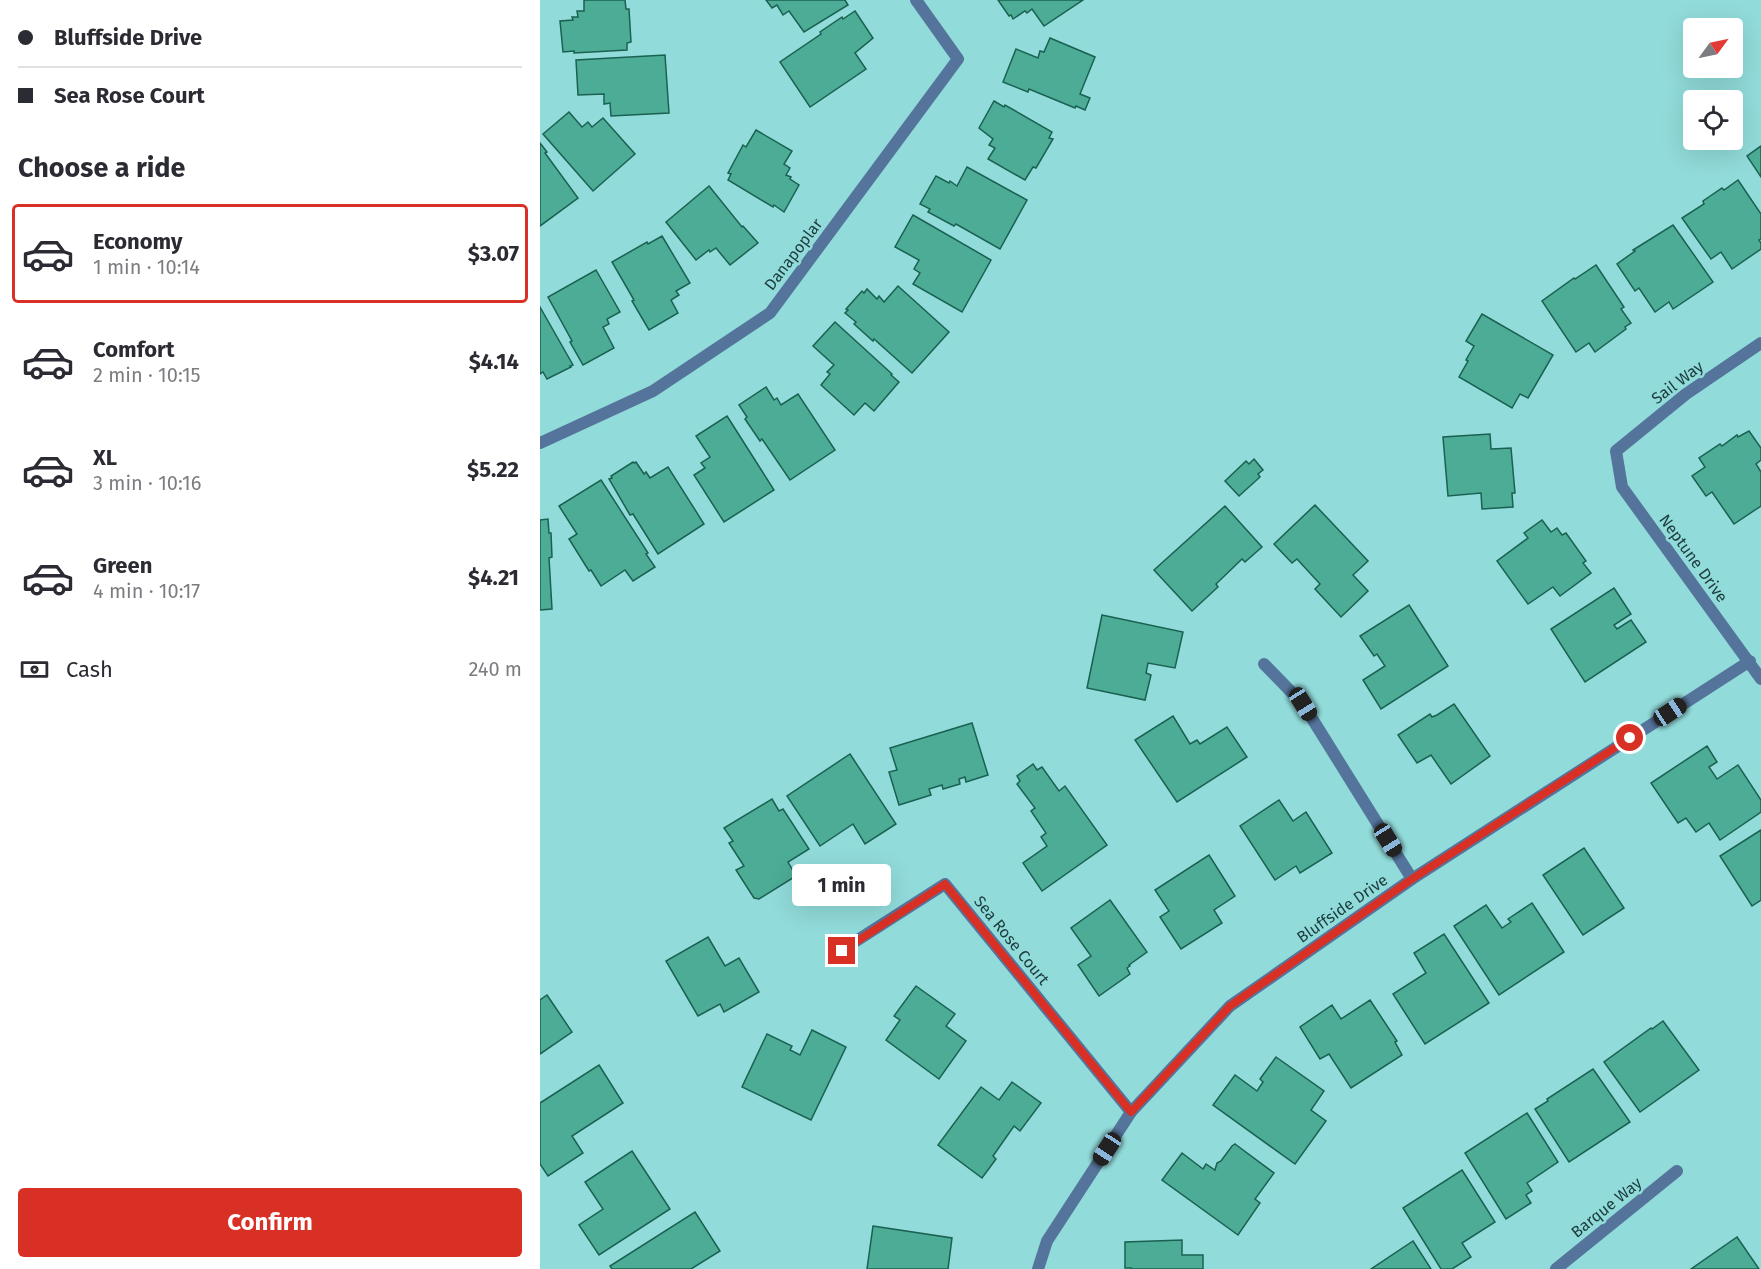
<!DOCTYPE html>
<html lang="en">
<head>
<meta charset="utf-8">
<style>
	body { margin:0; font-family:"Fira Sans",sans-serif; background:#f2f2f3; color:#2b2b33; height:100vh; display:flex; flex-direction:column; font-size:22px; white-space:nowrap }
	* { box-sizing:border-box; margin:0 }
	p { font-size:20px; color:#7c7c81 }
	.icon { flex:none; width:33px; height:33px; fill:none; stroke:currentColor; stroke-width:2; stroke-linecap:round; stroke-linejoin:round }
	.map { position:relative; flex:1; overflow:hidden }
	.panel { display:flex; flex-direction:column; background:#fff; width:540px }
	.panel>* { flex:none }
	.guide { display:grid; align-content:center; height:132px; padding:0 18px; background:#fff }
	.needle { width:39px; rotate:57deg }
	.fabs { position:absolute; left:1143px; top:18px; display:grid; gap:12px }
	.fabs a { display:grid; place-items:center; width:60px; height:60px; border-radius:6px; background:#fff; box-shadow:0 6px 24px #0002; font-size:30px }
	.end { position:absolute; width:27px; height:27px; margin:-14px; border:8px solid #d93025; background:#fff; box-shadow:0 0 0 3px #fff }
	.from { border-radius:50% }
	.bubble { position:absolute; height:42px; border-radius:6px; background:#fff; box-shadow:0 6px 24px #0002; font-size:20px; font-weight:700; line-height:42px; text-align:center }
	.car { position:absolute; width:18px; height:36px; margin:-18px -9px; border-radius:8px; box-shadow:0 0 4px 2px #0007; background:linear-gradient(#222 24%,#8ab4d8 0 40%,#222 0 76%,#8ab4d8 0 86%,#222 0) }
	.guide b { display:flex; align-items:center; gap:21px; height:57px; font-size:22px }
	.guide b+b { border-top:2px solid #e1e1e2 }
	.guide i { width:15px; height:15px; background:#2b2b33 }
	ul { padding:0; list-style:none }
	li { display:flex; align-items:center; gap:18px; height:99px; margin:0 12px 9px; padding:0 6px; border:3px solid transparent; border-radius:6px }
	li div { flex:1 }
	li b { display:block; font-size:22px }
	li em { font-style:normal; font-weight:700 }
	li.active { border-color:#d93025 }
	li>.icon { width:54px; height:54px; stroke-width:1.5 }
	h2 { padding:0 18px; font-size:27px; line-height:72px }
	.pay { display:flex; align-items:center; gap:15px; height:66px; padding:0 18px; font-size:22px }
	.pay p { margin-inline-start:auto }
	.primary-button { display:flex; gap:12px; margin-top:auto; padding:12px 18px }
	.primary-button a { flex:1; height:69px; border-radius:6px; background:#d93025; color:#fff; font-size:24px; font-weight:700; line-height:69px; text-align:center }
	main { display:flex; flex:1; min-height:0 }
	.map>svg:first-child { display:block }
	.building { fill:#4cac95; stroke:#1a6151; stroke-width:1.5 }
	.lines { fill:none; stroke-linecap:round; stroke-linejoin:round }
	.street { stroke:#55749b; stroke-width:12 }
	.route { stroke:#d93025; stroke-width:8 }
	.labels { text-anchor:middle; stroke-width:5; stroke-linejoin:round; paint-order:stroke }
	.street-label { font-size:16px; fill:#1c3b3b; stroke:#91dbda }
</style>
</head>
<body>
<main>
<section class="panel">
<div class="guide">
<b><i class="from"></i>Bluffside Drive</b>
<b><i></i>Sea Rose Court</b>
</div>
<h2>Choose a ride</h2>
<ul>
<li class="active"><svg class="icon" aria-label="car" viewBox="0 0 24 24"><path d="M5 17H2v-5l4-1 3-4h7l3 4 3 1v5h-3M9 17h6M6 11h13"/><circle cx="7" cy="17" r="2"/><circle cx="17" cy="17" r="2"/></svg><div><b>Economy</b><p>1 min · 10:14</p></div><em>$3.07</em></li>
<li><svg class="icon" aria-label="car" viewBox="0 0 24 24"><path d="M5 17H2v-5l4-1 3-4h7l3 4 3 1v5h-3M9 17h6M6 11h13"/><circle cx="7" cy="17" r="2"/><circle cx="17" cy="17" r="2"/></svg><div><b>Comfort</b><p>2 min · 10:15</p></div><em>$4.14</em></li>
<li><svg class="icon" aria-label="car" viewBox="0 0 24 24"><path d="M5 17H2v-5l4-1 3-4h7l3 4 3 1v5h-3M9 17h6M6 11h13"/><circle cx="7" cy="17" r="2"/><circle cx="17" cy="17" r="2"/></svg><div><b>XL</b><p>3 min · 10:16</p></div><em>$5.22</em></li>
<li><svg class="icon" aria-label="car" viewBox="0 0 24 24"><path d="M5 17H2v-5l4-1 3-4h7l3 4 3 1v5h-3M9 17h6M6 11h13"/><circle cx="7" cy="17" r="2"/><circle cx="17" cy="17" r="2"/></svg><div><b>Green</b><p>4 min · 10:17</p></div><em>$4.21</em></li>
</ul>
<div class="pay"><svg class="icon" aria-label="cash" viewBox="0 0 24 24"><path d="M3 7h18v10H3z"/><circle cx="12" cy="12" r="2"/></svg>Cash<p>240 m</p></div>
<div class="primary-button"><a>Confirm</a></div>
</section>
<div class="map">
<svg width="1221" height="1269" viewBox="0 0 1221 1269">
	<rect width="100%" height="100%" fill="#91dbda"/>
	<!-- building -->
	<g class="building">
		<polygon points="44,0 85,0 86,9 89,9 91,42 87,43 87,50 34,53 34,51 23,52 20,21 33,20 32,17 38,17 37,11 44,11"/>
		<polygon points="226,0 305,0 308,5 264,32 249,11 243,15 237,5 232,8"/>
		<polygon points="458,0 543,0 504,26 492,9 487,13 485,11 473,19 471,15 469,16"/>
		<polygon points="315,11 333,38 315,53 326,69 270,107 240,62 281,34 280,32 302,17 303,19"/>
		<polygon points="510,38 555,57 540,94 550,98 545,110 536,106 535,108 489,89 488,92 463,82 476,49 498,58 500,51 504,52"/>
		<polygon points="125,55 129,113 71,116 70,103 64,104 64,94 38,95 36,60"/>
		<polygon points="454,101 464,107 465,105 512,132 509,138 513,139 496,168 493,167 485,180 448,159 455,148 449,145 453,139 439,128"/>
		<polygon points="29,112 42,127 48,122 52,127 63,118 95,154 53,191 3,134"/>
		<polygon points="216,130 252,151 244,164 250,168 246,175 251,177 250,179 259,185 244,212 234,205 233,207 188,180 191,174 188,173 203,145 206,147"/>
		<polygon points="0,143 7,152 5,153 38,198 0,226"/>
		<polygon points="1221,146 1221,177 1207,156"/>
		<polygon points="427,167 487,200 460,249 416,224 414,226 388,212 390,209 380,204 396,176 409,183 410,181 417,186"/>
		<polygon points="1198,180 1221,214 1221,239 1219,240 1221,243 1221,249 1192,269 1181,252 1171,259 1142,218 1164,204 1163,201 1182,188 1184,190"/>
		<polygon points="169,186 202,227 203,226 218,243 190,265 176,248 170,252 169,250 156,260 126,222"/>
		<polygon points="373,215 451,260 422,312 373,284 380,273 374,269 379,260 355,247"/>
		<polygon points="1133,225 1173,282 1133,309 1129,302 1115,312 1099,288 1095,291 1077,264 1095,251 1093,250"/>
		<polygon points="122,236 150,283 136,291 139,295 131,300 138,313 109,330 92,301 94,300 72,262 107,242 108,244"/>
		<polygon points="1056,265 1084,307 1081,309 1091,323 1085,327 1086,329 1055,352 1049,343 1036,352 1002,301 1034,278 1035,279"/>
		<polygon points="56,270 80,312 67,319 69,324 63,327 74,348 43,365 30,342 32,341 8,297"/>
		<polygon points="358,286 409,332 372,373 334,339 333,341 314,324 316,322 305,313 308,310 306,309 322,291 324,293 327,289 337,299 339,296 344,302"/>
		<polygon points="0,307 33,365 30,366 31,367 7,379 3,372 0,374"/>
		<polygon points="942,314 1013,355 988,398 980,394 972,408 919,377 928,361 926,360 934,346 926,341"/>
		<polygon points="295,322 352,374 351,375 359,382 334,411 325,403 314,415 281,385 290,374 287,372 294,365 273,346"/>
		<polygon points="226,387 234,400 237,398 241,405 258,394 295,450 250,480 222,439 220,441 205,419 207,417 199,405"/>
		<polygon points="187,416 234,490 184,522 154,475 165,468 161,463 170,457 156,436"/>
		<polygon points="1209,431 1221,448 1221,460 1216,464 1221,472 1221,506 1194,524 1172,492 1166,496 1152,476 1165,467 1159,458 1180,444 1182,446 1197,435 1198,437"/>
		<polygon points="950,434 951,449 971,448 975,493 972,493 973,507 942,509 941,493 908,496 903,437"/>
		<polygon points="714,459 723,470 718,474 720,477 699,496 685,481 706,461 709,464"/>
		<polygon points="93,462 94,463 96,462 104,474 106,472 110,478 128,467 164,524 118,554 93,514 90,515 69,479 72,478 71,476"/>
		<polygon points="61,480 108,553 106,554 115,567 93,581 85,570 61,586 51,570 49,571 29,539 37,534 19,506"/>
		<polygon points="775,505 828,561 813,575 828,591 801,617 775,589 780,584 757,559 752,563 734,544"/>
		<polygon points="685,506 722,547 705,562 702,559 676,584 678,587 652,611 614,570"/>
		<polygon points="8,519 9,533 11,533 12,557 9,558 12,609 0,610 0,520"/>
		<polygon points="1002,520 1011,532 1017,528 1022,535 1026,533 1046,561 1043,563 1051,573 1020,596 1013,587 988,604 957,561 988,538 984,533"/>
		<polygon points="1074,588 1091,614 1074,625 1077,629 1091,620 1106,642 1045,682 1011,629"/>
		<polygon points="869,605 908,666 841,709 823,680 845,666 837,654 834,656 820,636"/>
		<polygon points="562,615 643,632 635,668 608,663 606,673 611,675 605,700 547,688"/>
		<polygon points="914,704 950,756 911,784 891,755 877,763 858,735 890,714 892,717 897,715"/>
		<polygon points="633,716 650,744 657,740 660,744 687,727 707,757 637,802 595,740"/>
		<polygon points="432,723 448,775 426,782 425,777 419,779 420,784 403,789 402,785 389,789 391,795 359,805 349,772 357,770 350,748"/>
		<polygon points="1167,746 1177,762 1169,767 1177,779 1198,765 1221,800 1221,812 1180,840 1169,823 1156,832 1146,818 1138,823 1111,783"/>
		<polygon points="310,754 356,824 325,844 313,824 280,846 247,796"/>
		<polygon points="493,764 497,770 502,767 519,791 525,786 567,845 502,891 483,863 507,846 501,837 506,833 491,811 495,808 477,784 480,781 477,776"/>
		<polygon points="232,799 239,811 243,809 269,849 248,862 256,876 219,899 214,898 196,870 204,866 189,843 193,841 184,828"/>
		<polygon points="739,800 753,821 766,812 792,853 760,873 756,866 735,880 700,826"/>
		<polygon points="1221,830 1221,900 1212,906 1180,856"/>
		<polygon points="1044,848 1084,908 1043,935 1003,875"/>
		<polygon points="669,855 695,896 674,910 682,923 641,949 620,917 629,911 615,890"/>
		<polygon points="570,900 607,952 589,965 590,966 587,968 590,974 559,996 538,965 551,956 531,928"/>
		<polygon points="992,903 1024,952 959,995 914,926 946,905 962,928 971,922 968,919"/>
		<polygon points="904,934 949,1003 885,1044 853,994 886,973 874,953"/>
		<polygon points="168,937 185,966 199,958 219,992 184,1012 180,1004 158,1016 126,961"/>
		<polygon points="376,986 415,1014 406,1026 426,1041 399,1079 346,1040 360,1020 354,1016"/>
		<polygon points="7,995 32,1032 0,1054 0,1000"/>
		<polygon points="830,1000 857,1041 855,1042 862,1055 811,1088 789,1054 780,1059 760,1027 792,1005 801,1019"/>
		<polygon points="1123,1021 1159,1070 1100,1112 1064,1062 1111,1028 1112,1029"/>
		<polygon points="272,1030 306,1047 271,1120 202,1087 227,1034 252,1046 250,1050 260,1055"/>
		<polygon points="736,1057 784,1091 771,1110 786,1121 755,1164 673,1105 695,1075 717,1091 723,1082 720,1079"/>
		<polygon points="59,1065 83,1103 32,1136 43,1153 8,1176 0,1164 0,1103"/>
		<polygon points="1053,1069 1090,1122 1029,1162 995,1109 1008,1101 1007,1099"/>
		<polygon points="472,1082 501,1103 480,1131 474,1126 453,1156 456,1159 442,1178 398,1145 441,1087 459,1100"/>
		<polygon points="987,1113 1018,1162 987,1183 992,1191 986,1195 991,1203 966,1219 925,1153"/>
		<polygon points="695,1144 734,1173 715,1199 720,1203 698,1235 622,1180 642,1153 663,1169 666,1164 675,1170 677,1163 681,1161 692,1146"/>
		<polygon points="92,1151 130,1209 59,1255 39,1225 63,1209 45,1182"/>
		<polygon points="922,1170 955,1222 922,1243 931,1257 912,1269 901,1269 863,1208"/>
		<polygon points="155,1212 180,1251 151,1269 72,1269 70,1266"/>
		<polygon points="333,1226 412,1238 408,1269 327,1269"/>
		<polygon points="1197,1237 1219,1269 1151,1269"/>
		<polygon points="642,1240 642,1255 663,1255 663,1269 591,1269 591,1268 585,1268 585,1242"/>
		<polygon points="873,1241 891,1269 831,1269"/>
	</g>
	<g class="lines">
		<!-- street -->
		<g class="street">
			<polyline points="1221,343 1146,394 1076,451 1082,487 1221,679"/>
			<polyline points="0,443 113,391 230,313 418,59 376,0"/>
			<polyline points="724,664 763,704 872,879"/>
			<polyline points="302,950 405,884 591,1112"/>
			<polyline points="498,1269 507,1241 591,1112 690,1006 872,879 1210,661"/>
			<polyline points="1016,1269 1137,1171"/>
		</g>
	</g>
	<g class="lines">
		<!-- route -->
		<polyline class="route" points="302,951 405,884 591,1112 690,1006 872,879 1090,738"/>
	</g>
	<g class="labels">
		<!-- street labels -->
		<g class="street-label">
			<text transform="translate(253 254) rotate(-53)" y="6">Danapoplar</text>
			<text transform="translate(1137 382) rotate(-37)" y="6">Sail Way</text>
			<text transform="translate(1154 558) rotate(54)" y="6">Neptune Drive</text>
			<text transform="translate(802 908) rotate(-35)" y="6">Bluffside Drive</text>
			<text transform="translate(472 940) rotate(51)" y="6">Sea Rose Court</text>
			<text transform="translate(1066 1207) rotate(-39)" y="6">Barque Way</text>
		</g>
	</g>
</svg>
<div class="fabs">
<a><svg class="needle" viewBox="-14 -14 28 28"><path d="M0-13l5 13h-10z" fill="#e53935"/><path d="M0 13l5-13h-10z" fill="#7c7c81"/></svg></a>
<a><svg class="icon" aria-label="locate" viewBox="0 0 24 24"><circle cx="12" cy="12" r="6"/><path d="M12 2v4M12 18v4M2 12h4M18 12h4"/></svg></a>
</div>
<i class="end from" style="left:1090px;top:738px"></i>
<i class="end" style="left:302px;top:951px"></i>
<div class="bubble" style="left:252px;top:864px;width:99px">1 min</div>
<i class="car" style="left:763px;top:704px;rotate:148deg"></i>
<i class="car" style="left:1130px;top:712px;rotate:57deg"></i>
<i class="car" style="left:848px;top:840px;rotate:148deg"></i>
<i class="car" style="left:567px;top:1149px;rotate:213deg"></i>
</div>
</main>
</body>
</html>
